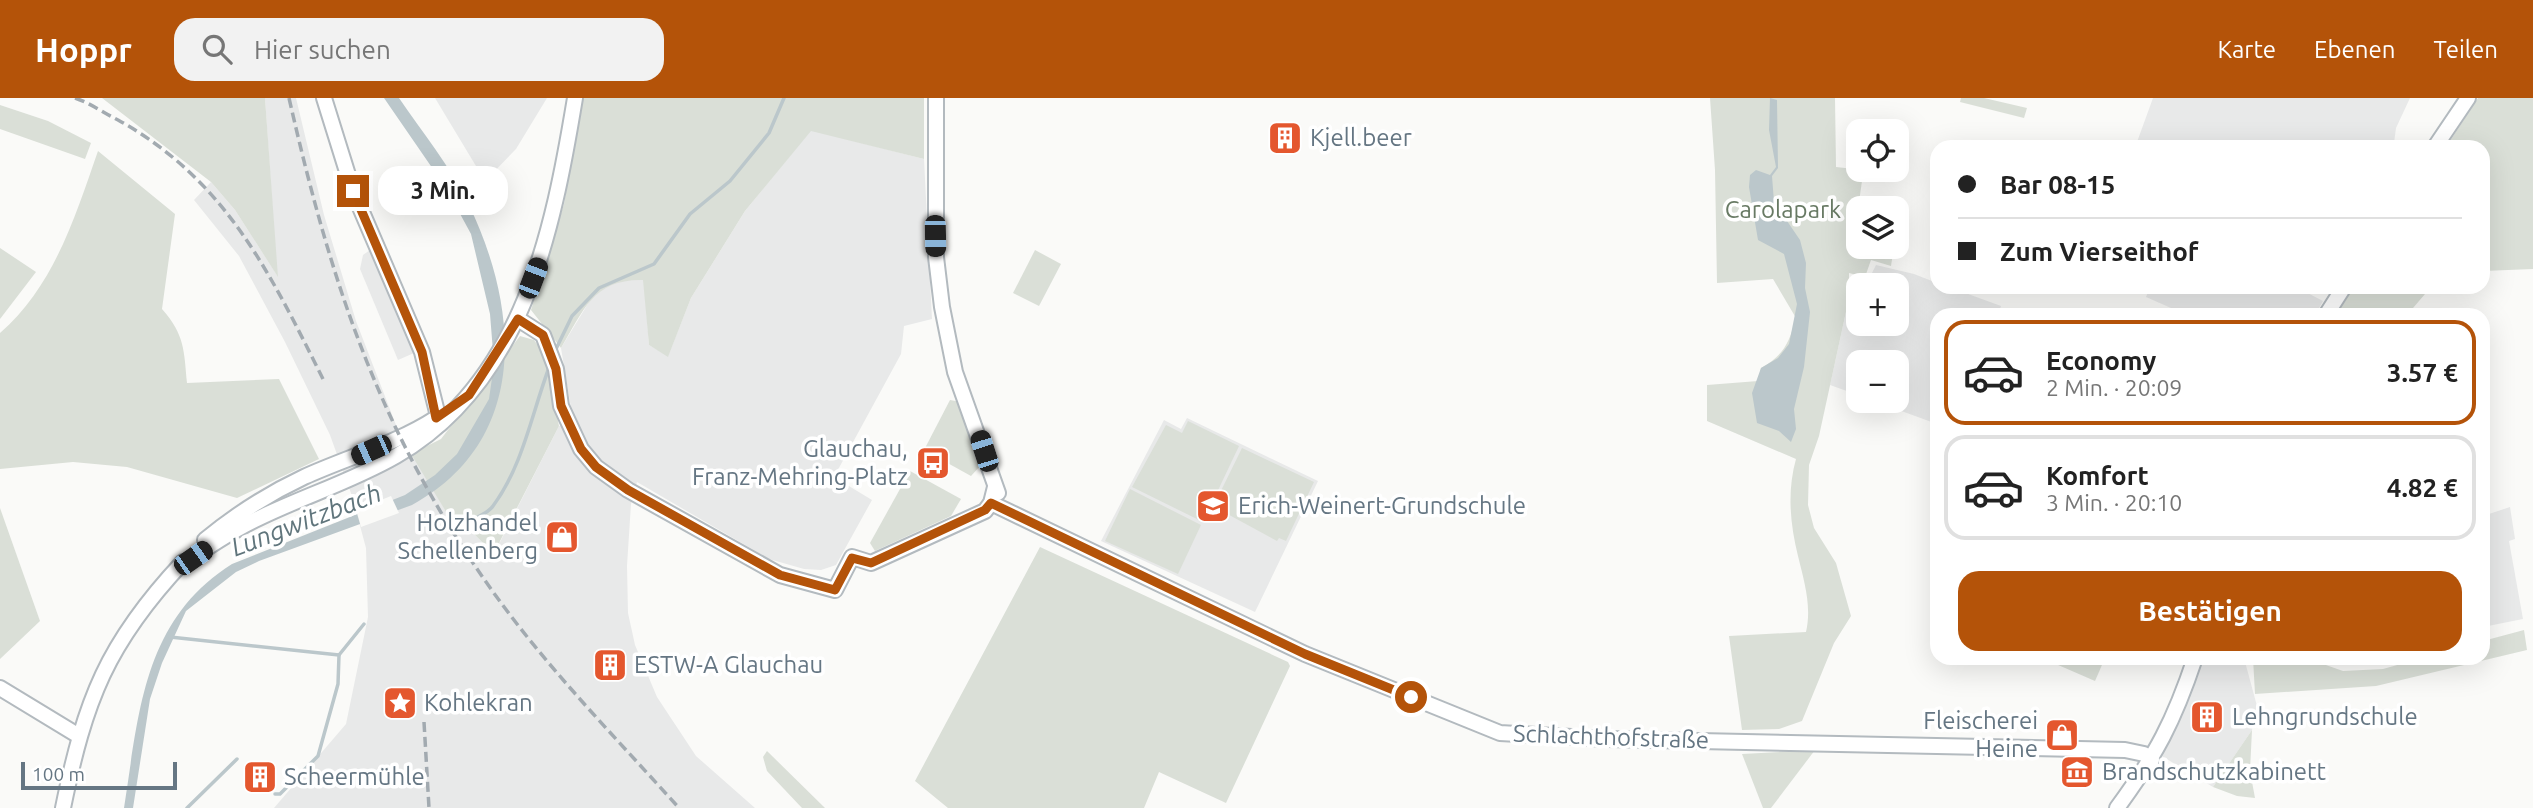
<!DOCTYPE html>
<html lang="de">
<head>
<meta charset="utf-8">
<style>
	body { margin:0; font-family:Ubuntu,sans-serif; background:#f2f2f2; color:#222; height:100vh; display:flex; flex-direction:column; font-size:26px; white-space:nowrap }
	* { box-sizing:border-box; margin:0 }
	p { font-size:23px; color:#767676 }
	.icon { flex:none; width:38px; height:38px; fill:none; stroke:currentColor; stroke-width:2; stroke-linecap:round; stroke-linejoin:round }
	.map { position:relative; flex:1; overflow:hidden }
	.side { position:absolute; left:1930px; top:210px; width:560px; height:357px; display:flex; flex-direction:column; background:#fff; border-radius:21px; box-shadow:0 7px 28px #0002 }
	.side>* { flex:none }
	.hud { position:absolute; left:1930px; top:42px; width:560px; height:154px; border-radius:21px; box-shadow:0 7px 28px #0002; display:grid; align-content:center; height:154px; padding:0 28px; background:#fff }
	.fabs { position:absolute; left:1846px; top:21px; display:grid; gap:14px }
	.fabs a { display:grid; place-items:center; width:63px; height:63px; border-radius:14px; background:#fff; box-shadow:0 7px 28px #0002; font-size:35px }
	.scale { position:absolute; left:21px; bottom:18px; width:156px; box-sizing:border-box; padding-left:7px; border:4px solid #657683; border-top:0; font-size:19px; line-height:24px; white-space:nowrap; color:#657683; -webkit-text-stroke:5px #fff; paint-order:stroke }
	.end { position:absolute; width:32px; height:32px; margin:-16px; border:9px solid #b45309; background:#fff; box-shadow:0 0 0 4px #fff }
	.from { border-radius:50% }
	.bubble { position:absolute; height:49px; border-radius:21px; background:#fff; box-shadow:0 7px 28px #0002; font-size:23px; font-weight:700; line-height:49px; text-align:center }
	.car { position:absolute; width:21px; height:42px; margin:-21px -10px; border-radius:9px; box-shadow:0 0 5px 2px #0007; background:linear-gradient(#222 24%,#8ab4d8 0 40%,#222 0 76%,#8ab4d8 0 86%,#222 0) }
	.hud b { display:flex; align-items:center; gap:24px; height:66px; font-size:26px }
	.hud b+b { border-top:2px solid #e0e0e0 }
	.hud i { width:18px; height:18px; background:#222 }
	ul { padding:12px 0 0; list-style:none }
	li { display:flex; align-items:center; gap:21px; height:105px; margin:0 14px 10px; padding:0 14px; border:4px solid #e0e0e0; border-radius:21px }
	li div { flex:1 }
	li b { display:block; font-size:26px }
	li em { font-style:normal; font-weight:700 }
	li.active { border-color:#b45309 }
	li>.icon { width:63px; height:63px; stroke-width:1.5 }
	.action { display:flex; gap:14px; margin-top:auto; padding:14px 28px }
	.action a { flex:1; height:80px; border-radius:21px; background:#b45309; color:#fff; font-size:28px; font-weight:700; line-height:80px; text-align:center }
	header { display:flex; align-items:center; gap:42px; box-sizing:border-box; height:98px; padding:0 35px; background:#b45309; color:#fff }
	header strong { font-size:33px }
	nav { display:flex; gap:38px; margin-inline-start:auto; font-size:24px }
	.search { width:490px; height:63px; background:#f2f2f2; display:flex; align-items:center; gap:18px; box-sizing:border-box; padding:0 24px; border-radius:21px; color:#767676; font-size:26px }
	.map>svg:first-child { display:block }
	.built { fill:#e8e9e9; fill-rule:evenodd }
	.green { fill:#dadfd7 }
	.water { fill:#bbc7cb }
	.pier { fill:#fafaf8 }
	.lines { fill:none; stroke-linecap:round; stroke-linejoin:round }
	.stream { stroke:#bbc7cb; stroke-width:3.5 }
	.secondary-casing { stroke:#b3babf; stroke-width:18 }
	.secondary { stroke:#fff; stroke-width:14 }
	.rail { stroke:#a2aab0; stroke-width:3.5; stroke-dasharray:10 5; stroke-linecap:butt }
	.route { stroke:#b45309; stroke-width:9 }
	.labels { text-anchor:middle; stroke-width:7; stroke-linejoin:round; paint-order:stroke }
	.poi-label { font-size:24px; fill:#657683; stroke:#fff; text-anchor:start }
	.park-label { font-size:24px; fill:#687a64; stroke:#fff }
	.street-label { font-size:24px; fill:#657683; stroke:#fff }
	.water-label { font-size:26px; font-style:italic; fill:#60757c; stroke:#fff }
</style>
</head>
<body>
<header>
<strong>Hoppr</strong>
<div class="search"><svg class="icon" aria-label="search" viewBox="0 0 24 24"><circle cx="10" cy="10" r="6"/><path d="M15 15l6 6"/></svg>Hier suchen</div>
<nav><a>Karte</a><a>Ebenen</a><a>Teilen</a></nav>
</header>
<div class="map">
<svg width="2533" height="710" viewBox="0 0 2533 710">
	<rect width="100%" height="100%" fill="#fafaf8"/>
	<!-- built -->
	<g class="built">
		<polygon points="265,0 296,0 324,117 356,223 396,327 451,422 461,423 487,449 500,444 559,328 573,322 561,250 592,199 601,191 622,182 644,182 649,247 668,258 691,200 745,113 811,32 924,61 932,221 904,228 901,256 834,379 872,402 836,467 821,472 804,471 769,461 637,384 631,406 627,468 628,515 635,547 657,599 696,658 755,710 274,710 346,626 368,519 366,450 352,398 330,337 285,244 239,158 194,102 211,84 235,112 277,177"/>
		<polygon points="435,0 547,0 516,51 485,83"/>
		<polygon points="2153,0 2410,0 2396,30 2394,45 2398,49 2148,49 2137,44"/>
		<polygon points="370,152 414,255 398,262 360,171 363,157"/>
		<path d="M1876,167l38,9 23,9v4h12l52,19 -3,9h-61v109l-63,-23h23v-39h-39v33l-28,-10 19,-87v-17l18,2zM1858,187h39v39h-39z"/>
		<polygon points="2150,189 2296,189 2323,203 2315,217 2187,217 2146,199"/>
		<polygon points="1187,320 1318,383 1255,514 1101,443 1164,322 1181,331"/>
		<polygon points="2510,409 2515,441 2509,443 2523,521 2483,529 2483,418"/>
		<polygon points="2201,560 2244,560 2257,608 2252,632 2213,689 2160,657 2187,603"/>
	</g>
	<!-- green -->
	<g class="green">
		<polygon points="102,0 265,0 278,179 235,112 211,84"/>
		<path d="M582,0h342v61l-113,-28 -66,80 -54,87 -23,59 -19,-12 -6,-65c-50,-1 -59,30 -82,68l-30,-38 33,-106z"/>
		<path d="M1710,0h125l1,69 18,2 8,12 -3,21 37,6h-38v39h36l-3,19 -20,-6 -6,17 -16,-4v25l-30,138 -10,29 -1,40 6,23 22,35 15,53 -17,27 -32,78 -23,8 -37,1 -13,-94 77,-4c6,-26 -2,-51 -8,-76 -8,-32 -11,-65 -2,-97l-89,-38v-36l51,-4 3,-13c23,-13 28,-25 35,-50l-23,-39 -56,4 -2,-113z"/>
		<polygon points="1961,0 1984,0 2027,10 2024,20 1960,4"/>
		<polygon points="2478,0 2533,0 2533,171 2483,173 2483,49 2446,49"/>
		<polygon points="0,7 48,23 91,45 85,61 0,31"/>
		<path d="M98,53l77,63 -13,95c23,26 22,42 25,74l92,-4 40,80 -82,39 -110,-31 -54,-5 -73,7v-136c54,-47 75,-116 98,-182z"/>
		<polygon points="0,150 36,174 0,221"/>
		<polygon points="1035,152 1061,166 1039,208 1013,195"/>
		<polygon points="2354,189 2431,189 2407,217 2336,217"/>
		<polygon points="520,238 534,242 545,257 559,328 499,445 487,449 461,423 451,422 411,356 441,341"/>
		<polygon points="950,302 961,304 981,367 971,378 924,352"/>
		<polygon points="1188,323 1239,348 1203,424 1132,389 1166,327 1182,335"/>
		<polygon points="1242,350 1314,384 1286,443 1279,440 1277,443 1220,412 1212,411"/>
		<polygon points="910,373 961,401 951,418 875,453 870,445"/>
		<polygon points="1130,391 1201,427 1178,476 1105,443"/>
		<polygon points="0,410 40,523 0,561"/>
		<polygon points="1040,449 1288,564 1290,568 1226,705 1159,674 1144,710 948,710 915,683"/>
		<polygon points="2524,532 2527,552 2376,588 2255,596 2253,560 2306,560 2343,573 2383,571 2422,560 2483,560 2483,543"/>
		<polygon points="2042,560 2105,560 2095,583"/>
		<polygon points="2252,632 2250,673 2255,700 2237,698 2213,689"/>
		<polygon points="1815,652 1771,710 1763,710 1742,656"/>
		<polygon points="767,653 825,710 802,710 767,673 763,659"/>
	</g>
	<!-- water -->
	<g class="water">
		<path d="M384,0h15c23,34 52,69 70,107 51,106 60,236 -57,300l-153,56 -23,11 -50,39 -24,52 -12,36 -17,109h-9c15,-95 19,-188 108,-244l173,-69 30,-20 22,-21 32,-55 5,-35 -4,-50 -19,-80 -25,-46z"/>
		<polygon points="1770,0 1777,2 1778,70 1772,78 1774,104 1800,142 1806,165 1805,190 1810,214 1804,269 1794,311 1796,331 1791,344 1779,333 1757,325 1752,295 1761,270 1778,260 1789,246 1797,206 1784,156 1758,142 1749,89 1750,77 1756,72 1770,77 1776,69 1769,32"/>
	</g>
	<!-- pier -->
	<polygon class="pier" points="391,398 399,415 361,429 356,412"/>
	<g class="lines">
		<!-- stream -->
		<g class="stream">
			<polyline points="555,253 572,218 599,190 654,166 690,116 730,83 769,35 784,0"/>
			<path d="M467,427c8,-9 20,-10 26,-19 30,-40 39,-94 57,-141"/>
			<polyline points="170,539 339,557"/>
			<polyline points="275,696 280,696 318,658 338,586 339,557 364,526"/>
			<polyline points="187,710 237,661"/>
		</g>
		<!-- secondary casing -->
		<g class="secondary-casing">
			<g id="secondary">
				<polyline points="324,0 353,93 422,254 440,326"/>
				<polyline points="936,0 936,159 942,209 955,274 998,395"/>
				<polyline points="2435,49 2468,0"/>
				<polyline points="2326,217 2344,189"/>
				<polyline points="518,221 543,237 556,271 561,308 581,351 596,369 628,392 780,477 835,492 852,459 871,465 985,413 991,405 995,389"/>
				<polyline points="991,405 1305,556 1500,635 1607,641 2125,652 2144,656 2152,662"/>
				<path d="M205,442c30,-25 63,-46 99,-63 44,-20 92,-33 132,-59"/>
				<path d="M178,470c25,-18 50,-35 77,-48 46,-23 96,-38 141,-64 127,-73 157,-225 179,-358"/>
				<polyline points="0,590 79,638"/>
				<path d="M63,710c22,-108 44,-165 120,-246"/>
				<path d="M2117,710c39,-53 57,-87 78,-150"/>
			</g>
		</g>
		<!-- secondary -->
		<use href="#secondary" class="secondary"/>
		<!-- rail -->
		<g class="rail">
			<path d="M75,0c15,5 29,15 43,22 108,60 152,153 205,259"/>
			<path d="M289,0c43,189 92,339 207,498 55,76 121,143 183,212"/>
			<polyline points="424,624 429,710"/>
		</g>
	</g>
	<g class="lines">
		<!-- route -->
		<polyline class="route" points="353,93 422,254 436,320 469,297 518,221 543,237 556,271 561,308 581,351 596,369 628,392 780,477 835,492 852,460 871,465 985,412 991,405 1305,556 1411,599"/>
	</g>
	<!-- icons -->
	<defs>
		<g id="building-square" transform="scale(1.75)"><rect x="-9" y="-9" width="18" height="18" rx="4" fill="#e4572e" stroke="#fff"/><path d="M-4-6H4V6H1V3H-1V6H-4ZM-2.5-4.3h1.7v1.8h-1.7ZM.8-4.3h1.7v1.8H.8ZM-2.5-1h1.7V.8h-1.7ZM.8-1h1.7V.8H.8Z" fill="#fff"/></g>
		<g id="bus-square" transform="scale(1.75)"><rect x="-9" y="-9" width="18" height="18" rx="4" fill="#e4572e" stroke="#fff"/><path d="M-5-6H5V4H4V6H2V4H-2V6H-4V4H-5ZM-3.5-4V0h7V-4ZM-3.5 1.2v1.5H-2V1.2ZM2 1.2v1.5H3.5V1.2Z" fill="#fff"/></g>
		<g id="school-square" transform="scale(1.75)"><rect x="-9" y="-9" width="18" height="18" rx="4" fill="#e4572e" stroke="#fff"/><path d="M0-5L7-2L0 1L-7-2ZM-4 1L0 2.5L4 1V4Q0 6-4 4Z" fill="#fff"/></g>
		<g id="shop-square" transform="scale(1.75)"><rect x="-9" y="-9" width="18" height="18" rx="4" fill="#e4572e" stroke="#fff"/><path d="M-5-2.5h2.3a2.7 3.5 0 0 1 5.4 0H5L5.5 6h-11ZM-1.5-2.5h3a1.5 2.3 0 0 0-3 0Z" fill="#fff"/></g>
		<g id="sight-square" transform="scale(1.75)"><rect x="-9" y="-9" width="18" height="18" rx="4" fill="#e4572e" stroke="#fff"/><path d="M0-6L1.8-2.2L6-1.7L2.9 1.2L3.7 5.4L0 3.3L-3.7 5.4L-2.9 1.2L-6-1.7L-1.8-2.2Z" fill="#fff"/></g>
		<g id="museum-square" transform="scale(1.75)"><rect x="-9" y="-9" width="18" height="18" rx="4" fill="#e4572e" stroke="#fff"/><path d="M0-6L6-3V-2H-6V-3ZM-5-1h2V3h-2ZM-1-1h2V3h-2ZM3-1h2V3H3ZM-6 4H6V6H-6Z" fill="#fff"/></g>
	</defs>
	<g fill-rule="evenodd">
		<use href="#building-square" x="1285" y="40"/>
		<use href="#bus-square" x="933" y="365"/>
		<use href="#school-square" x="1213" y="408"/>
		<use href="#shop-square" x="562" y="439"/>
		<use href="#building-square" x="610" y="567"/>
		<use href="#sight-square" x="400" y="605"/>
		<use href="#building-square" x="2207" y="619"/>
		<use href="#shop-square" x="2062" y="637"/>
		<use href="#museum-square" x="2077" y="674"/>
		<use href="#building-square" x="260" y="679"/>
	</g>
	<g class="labels">
		<!-- poi labels -->
		<g class="poi-label">
			<text x="1310" y="48">Kjell.beer</text>
			<text x="908" y="359" text-anchor="end">Glauchau,<tspan x="908" dy="28">Franz-Mehring-Platz</tspan></text>
			<text x="1238" y="416">Erich-Weinert-Grundschule</text>
			<text x="538" y="433" text-anchor="end">Holzhandel<tspan x="538" dy="28">Schellenberg</tspan></text>
			<text x="634" y="575">ESTW-A Glauchau</text>
			<text x="424" y="613">Kohlekran</text>
			<text x="2232" y="627">Lehngrundschule</text>
			<text x="2038" y="631" text-anchor="end">Fleischerei<tspan x="2038" dy="28">Heine</tspan></text>
			<text x="2102" y="682">Brandschutzkabinett</text>
			<text x="284" y="687">Scheermühle</text>
		</g>
		<!-- park labels -->
		<g class="park-label">
			<text x="1783" y="120">Carolapark</text>
		</g>
		<!-- street labels -->
		<g class="street-label">
			<text transform="translate(1611 639) rotate(2)" y="8">Schlachthofstraße</text>
		</g>
		<!-- water labels -->
		<g class="water-label">
			<text transform="translate(306 422) rotate(-21)" y="9">Lungwitzbach</text>
		</g>
	</g>
</svg>
<div class="fabs">
<a><svg class="icon" aria-label="locate" viewBox="0 0 24 24"><circle cx="12" cy="12" r="6"/><path d="M12 2v4M12 18v4M2 12h4M18 12h4"/></svg></a>
<a><svg class="icon" aria-label="layers" viewBox="0 0 24 24"><path d="M12 4l9 5-9 5-9-5zM3 14l9 5 9-5"/></svg></a>
<a>+</a>
<a>−</a>
</div>
<div class="scale">100 m</div>
<i class="end from" style="left:1411px;top:599px"></i>
<i class="end" style="left:353px;top:93px"></i>
<div class="bubble" style="left:378px;top:68px;width:130px">3 Min.</div>
<i class="car" style="left:935px;top:138px;rotate:179deg"></i>
<i class="car" style="left:533px;top:180px;rotate:21deg"></i>
<i class="car" style="left:371px;top:352px;rotate:246deg"></i>
<i class="car" style="left:984px;top:353px;rotate:342deg"></i>
<i class="car" style="left:193px;top:460px;rotate:55deg"></i>
<div class="hud">
<b><i class="from"></i>Bar 08-15</b>
<b><i></i>Zum Vierseithof</b>
</div>
<section class="side">
<ul>
<li class="active"><svg class="icon" aria-label="car" viewBox="0 0 24 24"><path d="M5 17H2v-5l4-1 3-4h7l3 4 3 1v5h-3M9 17h6M6 11h13"/><circle cx="7" cy="17" r="2"/><circle cx="17" cy="17" r="2"/></svg><div><b>Economy</b><p>2 Min. · 20:09</p></div><em>3.57 €</em></li>
<li><svg class="icon" aria-label="car" viewBox="0 0 24 24"><path d="M5 17H2v-5l4-1 3-4h7l3 4 3 1v5h-3M9 17h6M6 11h13"/><circle cx="7" cy="17" r="2"/><circle cx="17" cy="17" r="2"/></svg><div><b>Komfort</b><p>3 Min. · 20:10</p></div><em>4.82 €</em></li>
</ul>
<div class="action"><a>Bestätigen</a></div>
</section>
</div>
</body>
</html>
